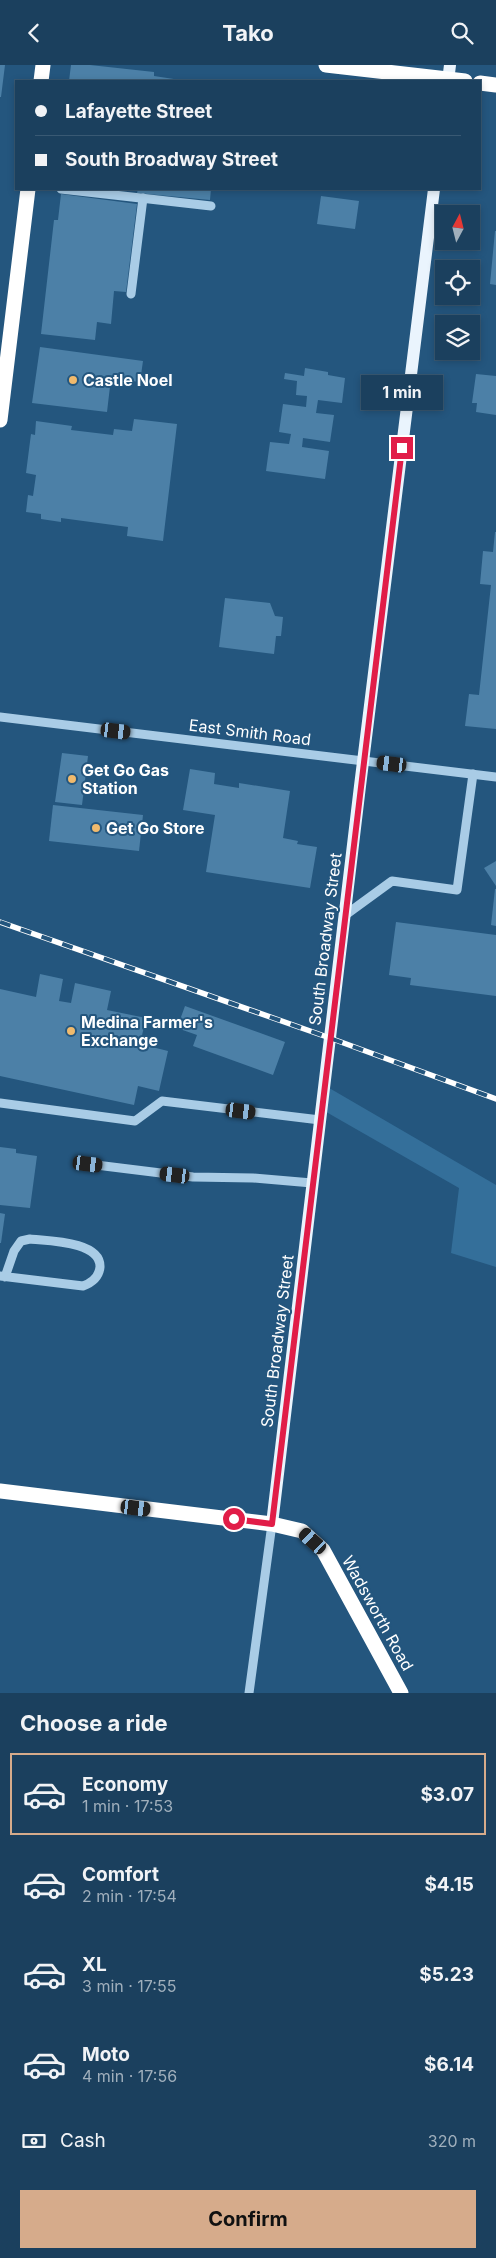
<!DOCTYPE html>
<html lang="en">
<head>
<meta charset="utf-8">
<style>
	body { margin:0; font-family:Inter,sans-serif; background:#284b67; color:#f1f3f6; height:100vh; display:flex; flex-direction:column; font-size:19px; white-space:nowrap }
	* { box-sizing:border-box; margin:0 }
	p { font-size:16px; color:#a0afbc }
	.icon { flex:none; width:28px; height:28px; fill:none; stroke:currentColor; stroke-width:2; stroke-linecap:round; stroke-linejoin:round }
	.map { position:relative; height:1628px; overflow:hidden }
	.sheet { display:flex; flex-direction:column; background:#1b405e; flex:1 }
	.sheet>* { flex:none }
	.banner { position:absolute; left:15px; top:15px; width:466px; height:110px; border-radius:0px; box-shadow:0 2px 8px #0003,0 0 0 1px #395973; display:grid; align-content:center; height:110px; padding:0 20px; background:#1b405e }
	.needle { width:32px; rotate:7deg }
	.tools { position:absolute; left:435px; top:140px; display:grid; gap:10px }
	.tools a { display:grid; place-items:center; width:45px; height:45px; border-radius:0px; background:#1b405e; box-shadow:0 2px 8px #0003,0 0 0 1px #395973; font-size:25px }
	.end { position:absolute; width:22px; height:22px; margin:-11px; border:6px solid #e11d48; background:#fff; box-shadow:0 0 0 2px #fff }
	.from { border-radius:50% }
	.bubble { position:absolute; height:35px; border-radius:0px; background:#1b405e; box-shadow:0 2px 8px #0003,0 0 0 1px #395973; font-size:16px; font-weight:700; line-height:35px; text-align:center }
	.car { position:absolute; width:15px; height:30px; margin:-15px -8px; border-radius:6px; box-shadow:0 0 4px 1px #0007; background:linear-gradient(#222 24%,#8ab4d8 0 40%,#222 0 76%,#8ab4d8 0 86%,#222 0) }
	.banner b { display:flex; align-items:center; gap:18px; height:48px; font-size:19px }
	.banner b+b { border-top:1px solid #395973 }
	.banner i { width:12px; height:12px; background:#f1f3f6 }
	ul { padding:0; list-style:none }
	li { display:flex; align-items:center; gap:15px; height:82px; margin:0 10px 8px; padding:0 10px; border:2px solid transparent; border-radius:0px }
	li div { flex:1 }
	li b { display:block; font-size:19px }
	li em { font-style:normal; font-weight:700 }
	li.selected { border-color:#d6ab8b }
	li>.icon { width:45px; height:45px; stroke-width:1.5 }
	h2 { padding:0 20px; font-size:22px; line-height:60px }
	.pay { display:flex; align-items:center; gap:12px; height:55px; padding:0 20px; font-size:19px }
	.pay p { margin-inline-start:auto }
	.primary-button { display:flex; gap:10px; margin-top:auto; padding:10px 20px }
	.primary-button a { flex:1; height:58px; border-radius:0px; background:#d6ab8b; color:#111; font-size:20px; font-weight:700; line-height:58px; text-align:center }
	header { display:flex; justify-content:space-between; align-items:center; height:65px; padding:0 20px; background:#1b405e; font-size:22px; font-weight:700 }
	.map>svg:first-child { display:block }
	.green { fill:#346f9a }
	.building { fill:#4c80a7 }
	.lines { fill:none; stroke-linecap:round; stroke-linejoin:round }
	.minor { stroke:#a9cce6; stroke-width:9 }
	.major { stroke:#eaf4fd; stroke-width:12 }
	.highway { stroke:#fff; stroke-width:15 }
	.rail-casing { stroke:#fff; stroke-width:5.5 }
	.rail { stroke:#24567e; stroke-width:4; stroke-dasharray:11; stroke-linecap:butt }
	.route { stroke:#e11d48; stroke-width:6 }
	.poi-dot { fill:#f0ba6d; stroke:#24567e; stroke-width:2 }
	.labels { text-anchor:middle; stroke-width:4; stroke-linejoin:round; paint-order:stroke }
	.poi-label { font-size:16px; font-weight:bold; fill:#fff; stroke:#24567e; text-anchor:start }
	.street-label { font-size:16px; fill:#fff; stroke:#24567e }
</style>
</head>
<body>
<header><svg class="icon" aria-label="back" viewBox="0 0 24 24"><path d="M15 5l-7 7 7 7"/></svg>Tako<svg class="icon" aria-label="search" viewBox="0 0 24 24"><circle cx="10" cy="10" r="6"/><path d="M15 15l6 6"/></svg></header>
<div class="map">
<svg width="496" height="1628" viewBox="0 0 496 1628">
	<rect width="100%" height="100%" fill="#24567e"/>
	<!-- green -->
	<polygon class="green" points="324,1020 496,1120 496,1202 451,1188 459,1123 321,1044"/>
	<!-- building -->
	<g class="building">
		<polygon points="0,0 5,0 1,32 0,32"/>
		<polygon points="71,0 90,0 154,7 154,11 187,16 69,16"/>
		<polygon points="138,124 211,124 210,135 137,128"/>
		<polygon points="61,129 137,139 126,227 114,226 111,259 97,257 95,275 41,269 54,155 58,155"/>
		<polygon points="321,131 359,136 355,164 317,159"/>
		<polygon points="495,166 496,166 496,220 490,219"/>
		<polygon points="40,282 143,296 140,317 111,313 107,347 32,338"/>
		<polygon points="305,303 328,307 328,310 345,313 342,338 318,335 316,348 334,350 330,377 303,373 302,382 329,386 325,414 266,406 270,377 289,379 291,369 279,367 283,339 306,342 307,331 296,330 297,316 284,314 285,308 304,311"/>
		<polygon points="476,309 496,311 496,350 476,347 477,338 472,338"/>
		<polygon points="134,354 177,359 163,476 127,471 128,462 61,453 61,457 41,454 41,449 26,447 28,430 33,431 36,410 26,408 31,369 35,370 36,356 72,361 71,365 113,370 114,364 132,366"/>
		<polygon points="495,467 496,467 496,664 465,661 469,629 479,630 491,520 480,519 483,486 493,487"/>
		<polygon points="225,533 270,538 275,551 283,552 281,571 276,571 274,589 219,582"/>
		<polygon points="62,688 88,691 82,740 55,737"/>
		<polygon points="190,704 215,708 214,719 239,723 239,718 290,726 283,773 298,776 297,779 317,782 310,823 206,807 215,750 183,745"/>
		<polygon points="53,740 143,750 139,786 49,776"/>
		<polygon points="496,796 496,821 484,803"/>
		<polygon points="495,824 496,824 496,861 491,860"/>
		<polygon points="396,857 496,870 496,931 410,920 411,913 389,910"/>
		<polygon points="40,909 63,914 59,936 71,938 75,918 111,926 107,945 146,953 140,979 168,986 159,1026 138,1021 134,1040 0,1011 0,924 36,932"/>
		<polygon points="185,941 285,977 273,1010 193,981 197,970 177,963"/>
		<polygon points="0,1082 16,1084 16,1088 37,1091 30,1143 0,1140"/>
		<polygon points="0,1148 5,1149 1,1178 0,1178"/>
	</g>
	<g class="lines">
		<!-- minor -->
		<g class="minor">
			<polyline points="61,124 211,141"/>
			<polyline points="131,229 143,133"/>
			<polyline points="0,652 496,712"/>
			<polyline points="344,851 392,816 457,825 473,709"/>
			<polyline points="0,1038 135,1056 162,1036 320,1055"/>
			<polyline points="88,1099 193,1112 253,1113 312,1118"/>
			<path d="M0,1211l83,10c8,-3 16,-8 17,-19 1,-26 -52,-26 -70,-28l-9,2 -7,10 -9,26"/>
			<polyline points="249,1628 272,1459"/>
		</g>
		<!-- major -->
		<g class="major">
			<polyline points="448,16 450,0"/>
			<polyline points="272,1459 360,721 434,124"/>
		</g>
		<!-- highway -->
		<g class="highway">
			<polyline points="326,0 465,16"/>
			<polyline points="41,16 43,0"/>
			<polyline points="480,18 496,20"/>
			<polyline points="0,355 28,124"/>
			<polyline points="0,1426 272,1459 302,1466 323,1485 401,1628"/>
		</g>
		<!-- rail casing -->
		<g class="rail-casing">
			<polyline id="rail" points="0,857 330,973 496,1034"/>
		</g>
		<!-- rail -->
		<use href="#rail" class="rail"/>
	</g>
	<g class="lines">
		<!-- route -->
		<polyline class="route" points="234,1454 272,1459 402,383"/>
	</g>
	<!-- markers -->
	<g class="poi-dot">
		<circle cx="73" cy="315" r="5"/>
		<circle cx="72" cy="714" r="5"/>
		<circle cx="96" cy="763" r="5"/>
		<circle cx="71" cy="966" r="5"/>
	</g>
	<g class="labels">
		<!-- poi labels -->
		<g class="poi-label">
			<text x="83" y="321">Castle Noel</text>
			<text x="82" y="711">Get Go Gas<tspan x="82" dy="18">Station</tspan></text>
			<text x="106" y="769">Get Go Store</text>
			<text x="81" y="963">Medina Farmer's<tspan x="81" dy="18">Exchange</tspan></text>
		</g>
		<!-- street labels -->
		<g class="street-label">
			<text transform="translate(250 667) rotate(7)" y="6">East Smith Road</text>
			<text transform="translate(325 874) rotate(-83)" y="6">South Broadway Street</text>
			<text transform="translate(277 1276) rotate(-83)" y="6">South Broadway Street</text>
			<text transform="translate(378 1548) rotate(61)" y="6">Wadsworth Road</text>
		</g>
	</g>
</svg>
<div class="tools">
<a><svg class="needle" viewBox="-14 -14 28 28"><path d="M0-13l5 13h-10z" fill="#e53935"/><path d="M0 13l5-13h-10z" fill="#a0afbc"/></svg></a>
<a><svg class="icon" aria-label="locate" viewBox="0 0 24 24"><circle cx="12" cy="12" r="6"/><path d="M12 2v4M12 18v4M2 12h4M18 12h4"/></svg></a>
<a><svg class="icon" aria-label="layers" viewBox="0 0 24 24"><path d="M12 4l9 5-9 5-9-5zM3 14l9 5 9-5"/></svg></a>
</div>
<i class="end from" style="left:234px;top:1454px"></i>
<i class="end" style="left:402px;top:383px"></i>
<div class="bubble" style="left:361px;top:310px;width:82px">1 min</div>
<i class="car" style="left:116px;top:666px;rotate:97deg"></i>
<i class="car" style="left:392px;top:699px;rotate:277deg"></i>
<i class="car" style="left:241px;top:1046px;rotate:97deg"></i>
<i class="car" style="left:88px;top:1099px;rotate:97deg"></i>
<i class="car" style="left:175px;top:1110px;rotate:277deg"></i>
<i class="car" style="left:136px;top:1443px;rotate:97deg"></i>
<i class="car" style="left:313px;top:1476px;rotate:312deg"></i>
<div class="banner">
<b><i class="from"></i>Lafayette Street</b>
<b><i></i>South Broadway Street</b>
</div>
</div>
<section class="sheet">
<h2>Choose a ride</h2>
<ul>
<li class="selected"><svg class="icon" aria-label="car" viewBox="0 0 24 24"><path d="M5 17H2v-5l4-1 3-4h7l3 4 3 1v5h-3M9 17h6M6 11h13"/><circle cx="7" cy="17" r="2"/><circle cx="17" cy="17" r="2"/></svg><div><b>Economy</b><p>1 min · 17:53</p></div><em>$3.07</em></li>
<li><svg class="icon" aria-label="car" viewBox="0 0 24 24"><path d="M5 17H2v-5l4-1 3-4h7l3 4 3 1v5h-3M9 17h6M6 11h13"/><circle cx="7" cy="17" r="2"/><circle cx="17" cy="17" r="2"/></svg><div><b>Comfort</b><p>2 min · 17:54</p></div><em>$4.15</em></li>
<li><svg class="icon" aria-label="car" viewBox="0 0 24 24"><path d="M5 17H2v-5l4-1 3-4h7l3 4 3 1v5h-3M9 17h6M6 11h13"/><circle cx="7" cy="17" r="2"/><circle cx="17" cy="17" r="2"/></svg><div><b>XL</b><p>3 min · 17:55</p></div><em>$5.23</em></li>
<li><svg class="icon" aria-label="car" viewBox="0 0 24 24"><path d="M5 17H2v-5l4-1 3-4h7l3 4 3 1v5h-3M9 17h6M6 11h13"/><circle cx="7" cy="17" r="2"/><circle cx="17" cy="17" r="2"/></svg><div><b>Moto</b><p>4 min · 17:56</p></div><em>$6.14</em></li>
</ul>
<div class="pay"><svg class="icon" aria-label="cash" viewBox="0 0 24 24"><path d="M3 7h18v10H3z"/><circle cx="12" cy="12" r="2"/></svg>Cash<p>320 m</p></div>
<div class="primary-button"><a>Confirm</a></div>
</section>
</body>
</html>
